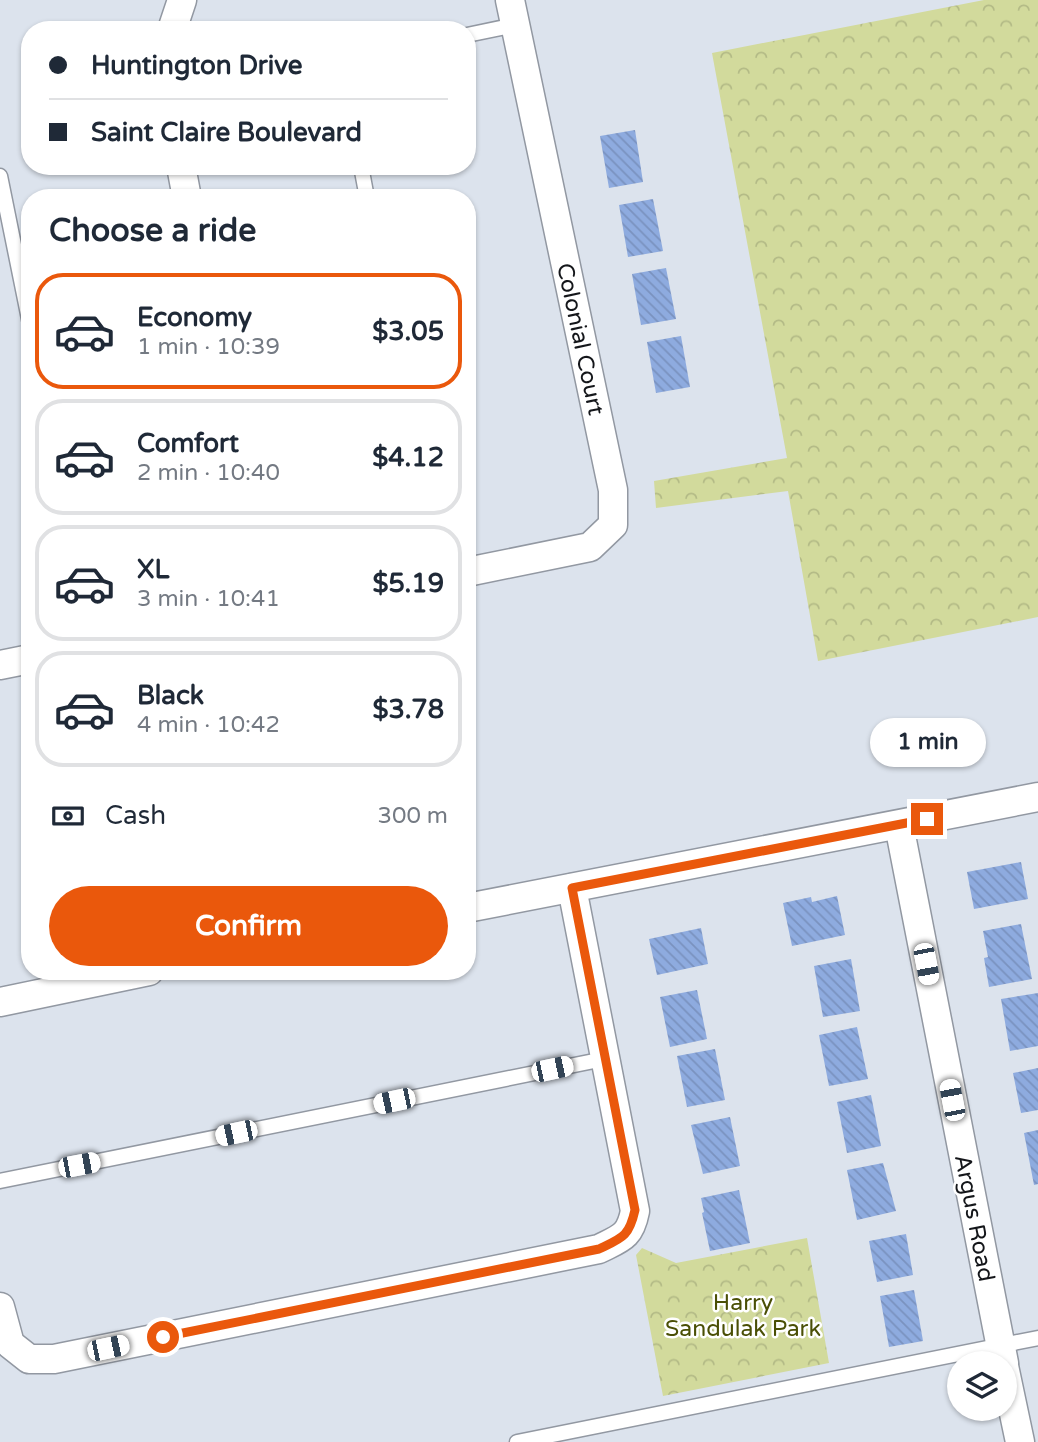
<!DOCTYPE html>
<html lang="en">
<head>
<meta charset="utf-8">
<style>
	body { margin:0; font-family:"Varela Round",sans-serif; background:#f2f2f3; color:#1f2937; height:100vh; display:flex; flex-direction:column; font-size:26px; white-space:nowrap }
	* { box-sizing:border-box; margin:0 }
	p { font-size:23px; color:#747a83 }
	.icon { flex:none; width:38px; height:38px; fill:none; stroke:currentColor; stroke-width:2; stroke-linecap:round; stroke-linejoin:round }
	.map { position:relative; flex:1; overflow:hidden }
	.details { position:absolute; left:21px; top:189px; width:455px; height:791px; display:flex; flex-direction:column; background:#fff; border-radius:28px; box-shadow:0 2px 5px #0004 }
	.details>* { flex:none }
	.hud { position:absolute; left:21px; top:21px; width:455px; height:154px; border-radius:28px; box-shadow:0 2px 5px #0004; display:grid; align-content:center; height:154px; padding:0 28px; background:#fff }
	.controls { position:absolute; left:947px; top:1351px; display:grid; gap:14px }
	.controls a { display:grid; place-items:center; width:70px; height:70px; border-radius:50%; background:#fff; box-shadow:0 2px 5px #0004; font-size:35px }
	.end { position:absolute; width:32px; height:32px; margin:-16px; border:9px solid #ea580c; background:#fff; box-shadow:0 0 0 4px #fff }
	.from { border-radius:50% }
	.bubble { position:absolute; height:49px; border-radius:24px; background:#fff; box-shadow:0 2px 5px #0004; font-size:23px; font-weight:800; line-height:49px; text-align:center }
	.car { position:absolute; width:21px; height:42px; margin:-21px -10px; border-radius:9px; box-shadow:0 0 5px 2px #0007; background:linear-gradient(#fff 24%,#345 0 40%,#fff 0 76%,#345 0 86%,#fff 0) }
	.hud b { display:flex; align-items:center; gap:24px; height:66px; font-size:26px }
	.hud b+b { border-top:2px solid #e0e1e3 }
	.hud i { width:18px; height:18px; background:#1f2937 }
	ul { padding:0; list-style:none }
	li { display:flex; align-items:center; gap:21px; height:116px; margin:0 14px 10px; padding:0 14px; border:4px solid #e0e1e3; border-radius:28px }
	li div { flex:1 }
	li b { display:block; font-size:26px }
	li em { font-style:normal; font-weight:800 }
	li.active { border-color:#ea580c }
	li>.icon { width:63px; height:63px; stroke-width:1.5 }
	h2 { padding:0 28px; font-size:32px; line-height:84px }
	.pay { display:flex; align-items:center; gap:18px; height:77px; padding:0 28px; font-size:26px }
	.pay p { margin-inline-start:auto }
	.action { display:flex; gap:14px; margin-top:auto; padding:14px 28px }
	.action a { flex:1; height:80px; border-radius:42px; background:#ea580c; color:#fff; font-size:28px; font-weight:800; line-height:80px; text-align:center }
	.map>svg:first-child { display:block }
	.park { fill:url(#park-crowns) }
	.building { fill:url(#building-back-hatch) }
	.lines { fill:none; stroke-linecap:round; stroke-linejoin:round }
	.lane-casing { stroke:#9298a2; stroke-width:17 }
	.street-casing { stroke:#9298a2; stroke-width:31 }
	.lane { stroke:#fff; stroke-width:14 }
	.street { stroke:#fff; stroke-width:28 }
	.route { stroke:#ea580c; stroke-width:9 }
	.labels { text-anchor:middle; stroke-width:5; stroke-linejoin:round; paint-order:stroke }
	.street-label { font-size:23px; fill:#14161a; stroke:#fff }
	.park-label { font-size:23px; fill:#4a4f05; stroke:#fff }
</style>
</head>
<body>
<div class="map">
<svg width="1038" height="1442" viewBox="0 0 1038 1442">
	<defs>
		<pattern id="park-crowns" width="20" height="18" patternUnits="userSpaceOnUse" patternTransform="scale(1.75)"><rect width="20" height="18" fill="#d2da9c"/><path d="M2 6a3 3 0 1 1 6 0M12 15a3 3 0 1 1 6 0" fill="none" stroke="#b3ba86"/></pattern>
		<pattern id="building-back-hatch" width="6" height="6" patternUnits="userSpaceOnUse" patternTransform="scale(1.75)"><rect width="6" height="6" fill="#8eabdf"/><path d="M-1 5l2 2M0 0l6 6M5-1l2 2" fill="none" stroke="#7a92bf"/></pattern>
	</defs>
	<rect width="100%" height="100%" fill="#dce3ed"/>
	<!-- park -->
	<g class="park">
		<polygon points="984,0 1038,0 1038,617 818,661 788,491 656,508 654,481 787,458 712,53"/>
		<polygon points="807,1238 829,1363 663,1396 636,1255 642,1248 676,1263"/>
	</g>
	<!-- building -->
	<g class="building">
		<polygon points="635,130 643,182 609,188 600,136"/>
		<polygon points="653,199 663,251 628,257 619,205"/>
		<polygon points="666,268 676,319 641,325 632,274"/>
		<polygon points="681,336 690,387 656,393 647,342"/>
		<polygon points="1021,862 1028,899 974,909 967,872"/>
		<polygon points="837,896 845,935 792,946 783,903 811,897 812,902"/>
		<polygon points="1021,924 1032,979 989,987 984,958 988,957 983,931"/>
		<polygon points="701,928 708,964 657,975 649,939"/>
		<polygon points="851,959 860,1011 823,1017 814,966"/>
		<polygon points="697,990 707,1039 670,1047 660,997"/>
		<polygon points="1038,993 1038,1046 1010,1051 1001,999"/>
		<polygon points="857,1027 868,1079 829,1086 819,1035"/>
		<polygon points="715,1049 725,1100 687,1107 677,1056"/>
		<polygon points="1038,1068 1038,1110 1021,1113 1013,1073"/>
		<polygon points="871,1095 881,1146 847,1153 837,1102"/>
		<polygon points="730,1117 740,1166 703,1174 691,1125"/>
		<polygon points="1038,1130 1038,1184 1034,1185 1024,1133"/>
		<polygon points="883,1163 896,1211 857,1220 847,1170"/>
		<polygon points="739,1190 750,1243 710,1251 702,1213 704,1212 701,1198"/>
		<polygon points="906,1234 913,1275 877,1282 869,1241"/>
		<polygon points="914,1290 923,1341 889,1347 880,1296"/>
	</g>
	<g class="lines">
		<!-- lane casing -->
		<g class="lane-casing">
			<g id="lane">
				<polyline points="467,35 515,25"/>
				<polyline points="361,166 367,198"/>
				<polyline points="0,176 30,324"/>
				<polyline points="0,1181 604,1059"/>
				<polyline points="517,1442 1038,1338"/>
			</g>
		</g>
		<!-- street casing -->
		<g class="street-casing">
			<g id="street">
				<polyline points="172,30 182,0"/>
				<polyline points="181,166 187,198"/>
				<polyline points="467,572 590,547 613,525 613,490 510,0"/>
				<polyline points="0,665 30,659"/>
				<polyline points="899,825 1004,1363"/>
				<polyline points="467,908 1038,797"/>
				<polyline points="0,1002 149,971"/>
				<path d="M0,1307l10,37 19,15h25l545,-110c22,-11 31,-12 36,-38l-63,-323"/>
				<polyline points="1004,1366 1020,1442"/>
			</g>
		</g>
		<!-- lane -->
		<use href="#lane" class="lane"/>
		<!-- street -->
		<use href="#street" class="street"/>
	</g>
	<g class="lines">
		<!-- route -->
		<path class="route" d="M163,1337l436,-88c23,-11 30,-12 36,-39l-63,-322 355,-69"/>
	</g>
	<g class="labels">
		<!-- street labels -->
		<g class="street-label">
			<text transform="translate(581 339) rotate(78)" y="8">Colonial Court</text>
			<text transform="translate(975 1218) rotate(79)" y="8">Argus Road</text>
		</g>
		<!-- park labels -->
		<g class="park-label">
			<text x="743" y="1310">Harry<tspan x="743" dy="26">Sandulak Park</tspan></text>
		</g>
	</g>
</svg>
<div class="controls">
<a><svg class="icon" aria-label="layers" viewBox="0 0 24 24"><path d="M12 4l9 5-9 5-9-5zM3 14l9 5 9-5"/></svg></a>
</div>
<i class="end from" style="left:163px;top:1337px"></i>
<i class="end" style="left:927px;top:819px"></i>
<div class="bubble" style="left:870px;top:718px;width:116px">1 min</div>
<i class="car" style="left:926px;top:964px;rotate:169deg"></i>
<i class="car" style="left:552px;top:1069px;rotate:78deg"></i>
<i class="car" style="left:952px;top:1100px;rotate:349deg"></i>
<i class="car" style="left:394px;top:1101px;rotate:258deg"></i>
<i class="car" style="left:236px;top:1133px;rotate:258deg"></i>
<i class="car" style="left:79px;top:1165px;rotate:79deg"></i>
<i class="car" style="left:108px;top:1348px;rotate:78deg"></i>
<div class="hud">
<b><i class="from"></i>Huntington Drive</b>
<b><i></i>Saint Claire Boulevard</b>
</div>
<section class="details">
<h2>Choose a ride</h2>
<ul>
<li class="active"><svg class="icon" aria-label="car" viewBox="0 0 24 24"><path d="M5 17H2v-5l4-1 3-4h7l3 4 3 1v5h-3M9 17h6M6 11h13"/><circle cx="7" cy="17" r="2"/><circle cx="17" cy="17" r="2"/></svg><div><b>Economy</b><p>1 min · 10:39</p></div><em>$3.05</em></li>
<li><svg class="icon" aria-label="car" viewBox="0 0 24 24"><path d="M5 17H2v-5l4-1 3-4h7l3 4 3 1v5h-3M9 17h6M6 11h13"/><circle cx="7" cy="17" r="2"/><circle cx="17" cy="17" r="2"/></svg><div><b>Comfort</b><p>2 min · 10:40</p></div><em>$4.12</em></li>
<li><svg class="icon" aria-label="car" viewBox="0 0 24 24"><path d="M5 17H2v-5l4-1 3-4h7l3 4 3 1v5h-3M9 17h6M6 11h13"/><circle cx="7" cy="17" r="2"/><circle cx="17" cy="17" r="2"/></svg><div><b>XL</b><p>3 min · 10:41</p></div><em>$5.19</em></li>
<li><svg class="icon" aria-label="car" viewBox="0 0 24 24"><path d="M5 17H2v-5l4-1 3-4h7l3 4 3 1v5h-3M9 17h6M6 11h13"/><circle cx="7" cy="17" r="2"/><circle cx="17" cy="17" r="2"/></svg><div><b>Black</b><p>4 min · 10:42</p></div><em>$3.78</em></li>
</ul>
<div class="pay"><svg class="icon" aria-label="cash" viewBox="0 0 24 24"><path d="M3 7h18v10H3z"/><circle cx="12" cy="12" r="2"/></svg>Cash<p>300 m</p></div>
<div class="action"><a>Confirm</a></div>
</section>
</div>
</body>
</html>
